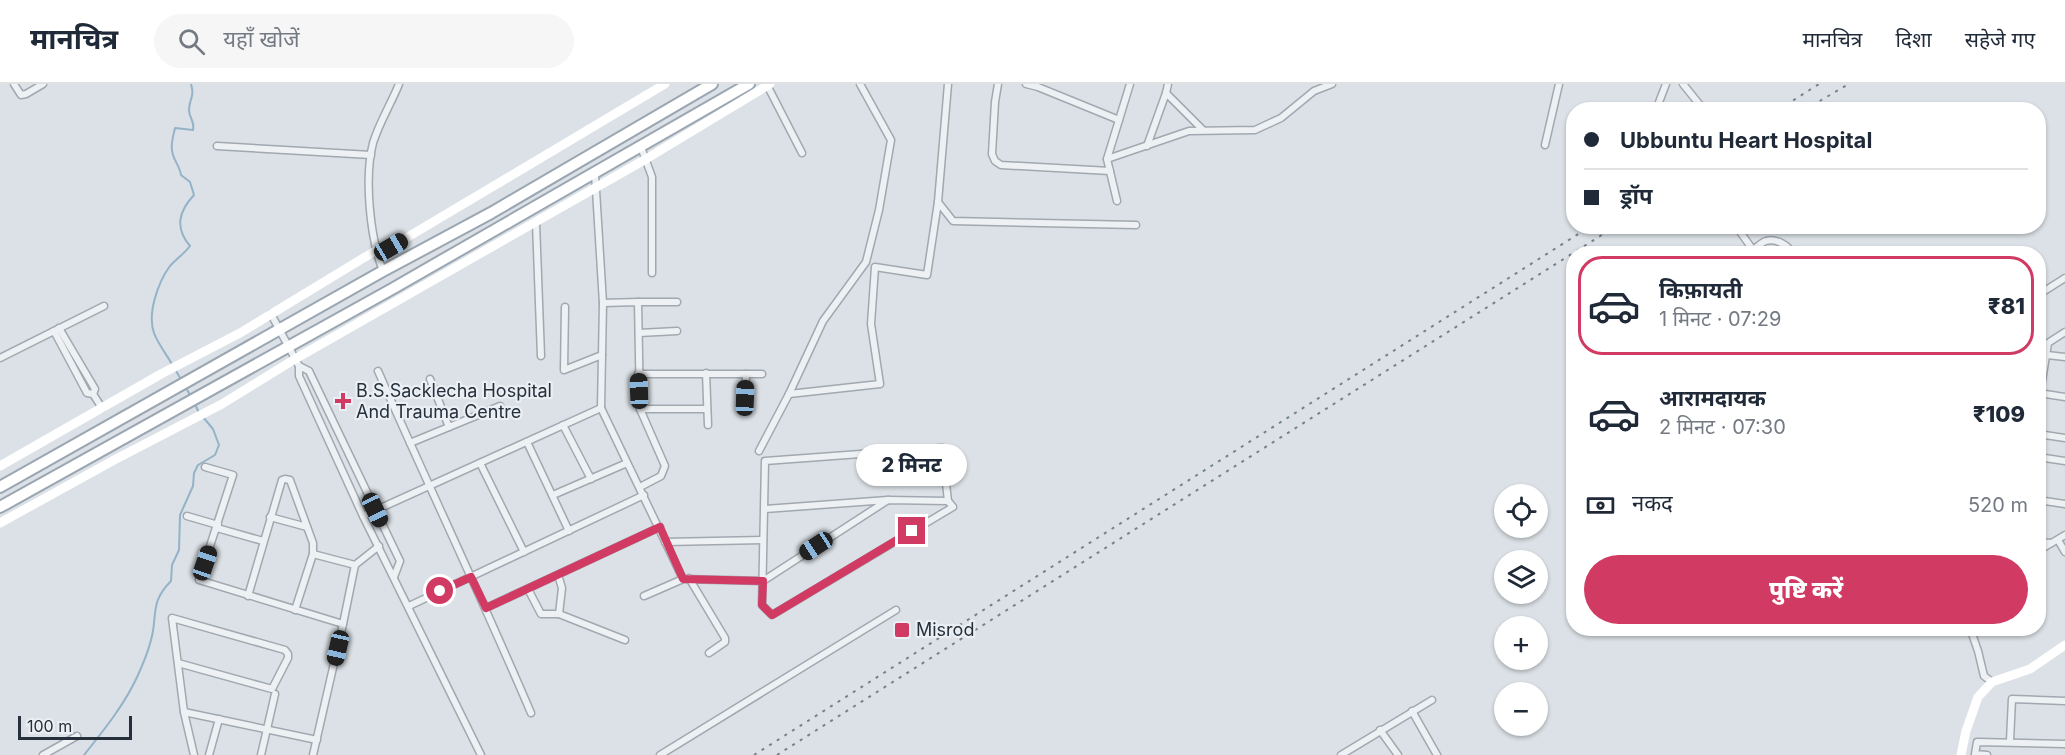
<!DOCTYPE html>
<html lang="hi">
<head>
<meta charset="utf-8">
<style>
	body { margin:0; font-family:Inter,"Noto Sans Devanagari",sans-serif; background:#f6f6f7; color:#1f2937; height:100vh; display:flex; flex-direction:column; font-size:22px; white-space:nowrap }
	* { box-sizing:border-box; margin:0 }
	p { font-size:20px; color:#747a83 }
	.icon { flex:none; width:33px; height:33px; fill:none; stroke:currentColor; stroke-width:2; stroke-linecap:round; stroke-linejoin:round }
	.map { position:relative; flex:1; overflow:hidden }
	.sheet { position:absolute; left:1566px; top:162px; width:480px; height:390px; display:flex; flex-direction:column; background:#fff; border-radius:24px; box-shadow:0 2px 4px #0004 }
	.sheet>* { flex:none }
	.banner { position:absolute; left:1566px; top:18px; width:480px; height:132px; border-radius:24px; box-shadow:0 2px 4px #0004; display:grid; align-content:center; height:132px; padding:0 18px; background:#fff }
	.fabs { position:absolute; left:1494px; top:400px; display:grid; gap:12px }
	.fabs a { display:grid; place-items:center; width:54px; height:54px; border-radius:50%; background:#fff; box-shadow:0 2px 4px #0004; font-size:30px }
	.scale { position:absolute; left:18px; bottom:15px; width:114px; box-sizing:border-box; padding-left:6px; border:3px solid #25303c; border-top:0; font-size:16px; line-height:21px; white-space:nowrap; color:#25303c; -webkit-text-stroke:4px #eaeff4; paint-order:stroke }
	.end { position:absolute; width:27px; height:27px; margin:-14px; border:8px solid #d13a63; background:#fff; box-shadow:0 0 0 3px #fff }
	.from { border-radius:50% }
	.bubble { position:absolute; height:42px; border-radius:21px; background:#fff; box-shadow:0 2px 4px #0004; font-size:20px; font-weight:800; line-height:42px; text-align:center }
	.car { position:absolute; width:18px; height:36px; margin:-18px -9px; border-radius:8px; box-shadow:0 0 4px 2px #0007; background:linear-gradient(#222 24%,#8ab4d8 0 40%,#222 0 76%,#8ab4d8 0 86%,#222 0) }
	.banner b { display:flex; align-items:center; gap:21px; height:57px; font-size:22px }
	.banner b+b { border-top:2px solid #e0e1e3 }
	.banner i { width:15px; height:15px; background:#1f2937 }
	ul { padding:10px 0 0; list-style:none }
	li { display:flex; align-items:center; gap:18px; height:99px; margin:0 12px 9px; padding:0 6px; border:3px solid transparent; border-radius:24px }
	li div { flex:1 }
	li b { display:block; font-size:22px }
	li em { font-style:normal; font-weight:800 }
	li.selected { border-color:#d13a63 }
	li>.icon { width:54px; height:54px; stroke-width:1.5 }
	.pay { display:flex; align-items:center; gap:15px; height:66px; padding:0 18px; font-size:22px }
	.pay p { margin-inline-start:auto }
	.cta { display:flex; gap:12px; margin-top:auto; padding:12px 18px }
	.cta a { flex:1; height:69px; border-radius:36px; background:#d13a63; color:#fff; font-size:24px; font-weight:800; line-height:69px; text-align:center }
	header { display:flex; align-items:center; gap:36px; box-sizing:border-box; height:84px; padding:0 30px; background:#fff; border-bottom:2px solid #e0e1e3 }
	header strong { font-size:28px }
	nav { display:flex; gap:33px; margin-inline-start:auto; font-size:21px }
	.search { width:420px; height:54px; background:#f6f6f7; display:flex; align-items:center; gap:15px; box-sizing:border-box; padding:0 21px; border-radius:33px; color:#747a83; font-size:22px }
	.map>svg:first-child { display:block }
	.lines { fill:none; stroke-linecap:round; stroke-linejoin:round }
	.stream { stroke:#94b3c8; stroke-width:2 }
	.street-casing { stroke:#a1a8b0; stroke-width:9 }
	.primary-casing { stroke:#9aa6b2; stroke-width:14 }
	.street { stroke:#eef1f4; stroke-width:6 }
	.secondary { stroke:#fff; stroke-width:9 }
	.primary { stroke:#fff; stroke-width:10 }
	.rail { stroke:#748290; stroke-width:2; stroke-dasharray:3 6; stroke-linecap:butt }
	.route { stroke:#d13a63; stroke-width:8 }
	.poi-dot { fill:#d13a63; stroke:#eaeff4; stroke-width:2 }
	.labels { text-anchor:middle; stroke-width:4.5; stroke-linejoin:round; paint-order:stroke }
	.poi-label { font-size:18px; fill:#25303c; stroke:#eaeff4; text-anchor:start }
</style>
</head>
<body>
<header>
<strong>मानचित्र</strong>
<div class="search"><svg class="icon" aria-label="search" viewBox="0 0 24 24"><circle cx="10" cy="10" r="6"/><path d="M15 15l6 6"/></svg>यहाँ खोजें</div>
<nav><a>मानचित्र</a><a>दिशा</a><a>सहेजे गए</a></nav>
</header>
<div class="map">
<svg width="2065" height="671" viewBox="0 0 2065 671">
	<rect width="100%" height="100%" fill="#dbe1e6"/>
	<g class="lines">
		<!-- stream -->
		<g class="stream">
			<path d="M173,282c-6,-11 -15,-22 -19,-33 -7,-19 4,-51 16,-67 6,-7 14,-12 20,-20 -15,-18 -12,-34 4,-51l-4,-13 -9,-7c-1,-8 -6,-13 -8,-20 -3,-9 0,-18 2,-27l18,2c2,-9 -4,-12 -4,-20 0,-11 6,-13 2,-26"/>
			<polyline points="176,287 182,297"/>
			<polyline points="185,302 191,313"/>
			<polyline points="194,318 199,329"/>
			<path d="M84,671c20,-25 41,-51 54,-80 5,-11 10,-23 13,-35 7,-24 -2,-37 20,-59l1,-16 7,-15 1,-35 13,-29 1,-13 4,-8 17,-10 4,-10 -6,-16 -10,-12"/>
		</g>
		<!-- street casing -->
		<g class="street-casing">
			<g id="street">
				<polyline points="14,0 21,11 26,10 43,0"/>
				<polyline points="998,0 995,18 992,70 995,77 1001,81 1110,87"/>
				<polyline points="1026,0 1038,3 1119,36 1130,0"/>
				<polyline points="1168,0 1166,9 1203,46"/>
				<polyline points="1683,0 1704,26"/>
				<polyline points="767,1 802,69"/>
				<polyline points="1656,26 1666,0"/>
				<polyline points="1545,61 1559,0"/>
				<polyline points="217,62 371,71"/>
				<polyline points="1147,62 1166,9"/>
				<polyline points="641,63 652,93 652,189"/>
				<polyline points="1107,75 1189,47 1255,46 1281,34 1314,7 1332,0"/>
				<polyline points="595,90 603,219 601,324 683,495 763,497 888,416"/>
				<polyline points="1117,117 1107,75 1119,36"/>
				<polyline points="938,118 953,137 1136,141"/>
				<polyline points="536,139 541,272"/>
				<path d="M1736,142l17,24c4,-3 9,-8 13,-9 10,-3 22,4 27,13"/>
				<path d="M383,187c-13,-33 -19,-93 -10,-128 6,-20 18,-39 26,-59"/>
				<polyline points="2038,211 2065,194"/>
				<polyline points="638,218 677,218"/>
				<polyline points="603,219 638,218 640,325 665,382 661,392 640,403"/>
				<polyline points="565,223 564,286 602,271"/>
				<polyline points="271,230 299,282 299,292 363,432 481,671"/>
				<polyline points="59,244 95,305 93,310"/>
				<polyline points="54,247 87,309 93,310 102,324"/>
				<polyline points="639,249 677,247"/>
				<polyline points="2038,270 2065,273"/>
				<polyline points="0,274 104,222"/>
				<polyline points="299,282 309,287 400,477 394,493"/>
				<path d="M378,287c50,114 104,227 153,342"/>
				<polyline points="706,289 708,341"/>
				<polyline points="638,290 762,290"/>
				<polyline points="430,295 449,343"/>
				<polyline points="2039,309 2065,313"/>
				<polyline points="789,310 880,300 871,240 875,183 927,191 938,118 948,0"/>
				<polyline points="745,314 746,290"/>
				<polyline points="2038,322 2048,259 2065,248"/>
				<polyline points="640,325 707,325"/>
				<polyline points="563,341 591,395"/>
				<polyline points="2038,350 2065,354"/>
				<polyline points="527,358 569,447"/>
				<polyline points="410,359 500,322"/>
				<polygon points="942,364 948,417 953,423 772,531 762,521 765,377"/>
				<polyline points="759,367 789,310 823,237 866,178 879,126 891,56 860,0"/>
				<polyline points="2038,373 2065,377"/>
				<polyline points="480,379 524,468"/>
				<polyline points="205,383 233,391 199,496 343,540"/>
				<polyline points="553,411 627,379"/>
				<polyline points="2038,416 2065,420"/>
				<polyline points="765,425 888,416 948,417"/>
				<polyline points="187,432 218,441"/>
				<polyline points="363,432 601,324"/>
				<polyline points="270,433 307,443"/>
				<polyline points="217,444 263,457"/>
				<polyline points="2058,456 2065,468"/>
				<polyline points="665,458 763,456"/>
				<polyline points="2038,458 2051,459"/>
				<polyline points="2038,467 2065,451"/>
				<polyline points="313,470 355,481"/>
				<polyline points="689,494 725,554 725,558 709,569"/>
				<polyline points="528,505 541,530 559,530 562,504 558,491"/>
				<polyline points="248,512 282,396 285,395 290,396 313,459 313,470 295,526"/>
				<polyline points="644,512 683,495"/>
				<polyline points="409,522 644,411"/>
				<polyline points="486,524 660,443"/>
				<polyline points="559,530 625,556"/>
				<polyline points="1970,544 1978,567 1984,592 1992,598"/>
				<polyline points="178,579 272,605 288,574 288,570 285,566 172,534 184,628 194,671"/>
				<polyline points="1412,627 1437,671"/>
				<polyline points="184,628 317,656"/>
				<polyline points="1380,646 1398,671"/>
				<polyline points="2010,657 2012,615 2065,617"/>
				<polyline points="43,671 77,652"/>
				<polyline points="209,671 219,635"/>
				<polyline points="261,671 275,610"/>
				<polyline points="313,671 343,540 355,481 379,462"/>
				<polyline points="660,671 896,526"/>
				<polyline points="1341,671 1432,616"/>
				<polyline points="1987,671 1975,670 1977,658 2065,660"/>
			</g>
		</g>
		<!-- primary casing -->
		<g class="primary-casing">
			<g id="primary">
				<polyline points="0,403 383,187 491,129 712,0"/>
				<polyline points="0,423 392,205 749,0"/>
			</g>
		</g>
		<!-- street -->
		<use href="#street" class="street"/>
		<!-- secondary -->
		<g class="secondary">
			<polyline points="0,382 161,290 240,249 375,167 391,163 665,0"/>
			<polyline points="0,439 116,375 222,320 295,275 646,75 770,0"/>
			<polyline points="1961,671 1966,647 1978,613 1992,598 2030,585 2065,561"/>
		</g>
		<!-- primary -->
		<use href="#primary" class="primary"/>
		<!-- rail -->
		<g class="rail">
			<polyline points="1778,26 1819,0"/>
			<polyline points="1804,26 1849,0"/>
			<polyline points="754,671 1591,142"/>
			<polyline points="777,671 1616,142"/>
		</g>
	</g>
	<g class="lines">
		<!-- route -->
		<polyline class="route" points="440,507 471,493 486,524 660,443 683,495 763,497 762,521 772,531 912,447"/>
	</g>
	<!-- markers -->
	<g class="poi-dot">
		<path d="M340 308h6v6h6v6h-6v6h-6v-6h-6v-6h6z"/>
		<rect x="894" y="538" width="16" height="16" rx="3"/>
	</g>
	<g class="labels">
		<!-- poi labels -->
		<g class="poi-label">
			<text x="356" y="313">B.S.Sacklecha Hospital<tspan x="356" dy="21">And Trauma Centre</tspan></text>
			<text x="916" y="552">Misrod</text>
		</g>
	</g>
</svg>
<div class="fabs">
<a><svg class="icon" aria-label="locate" viewBox="0 0 24 24"><circle cx="12" cy="12" r="6"/><path d="M12 2v4M12 18v4M2 12h4M18 12h4"/></svg></a>
<a><svg class="icon" aria-label="layers" viewBox="0 0 24 24"><path d="M12 4l9 5-9 5-9-5zM3 14l9 5 9-5"/></svg></a>
<a>+</a>
<a>−</a>
</div>
<div class="scale">100 m</div>
<i class="end from" style="left:440px;top:507px"></i>
<i class="end" style="left:912px;top:447px"></i>
<div class="bubble" style="left:856px;top:360px;width:111px">2 मिनट</div>
<i class="car" style="left:391px;top:163px;rotate:60deg"></i>
<i class="car" style="left:639px;top:307px;rotate:358deg"></i>
<i class="car" style="left:745px;top:314px;rotate:2deg"></i>
<i class="car" style="left:375px;top:426px;rotate:155deg"></i>
<i class="car" style="left:816px;top:462px;rotate:237deg"></i>
<i class="car" style="left:205px;top:479px;rotate:19deg"></i>
<i class="car" style="left:338px;top:564px;rotate:193deg"></i>
<div class="banner">
<b><i class="from"></i>Ubbuntu Heart Hospital</b>
<b><i></i>ड्रॉप</b>
</div>
<section class="sheet">
<ul>
<li class="selected"><svg class="icon" aria-label="car" viewBox="0 0 24 24"><path d="M5 17H2v-5l4-1 3-4h7l3 4 3 1v5h-3M9 17h6M6 11h13"/><circle cx="7" cy="17" r="2"/><circle cx="17" cy="17" r="2"/></svg><div><b>किफ़ायती</b><p>1 मिनट · 07:29</p></div><em>₹81</em></li>
<li><svg class="icon" aria-label="car" viewBox="0 0 24 24"><path d="M5 17H2v-5l4-1 3-4h7l3 4 3 1v5h-3M9 17h6M6 11h13"/><circle cx="7" cy="17" r="2"/><circle cx="17" cy="17" r="2"/></svg><div><b>आरामदायक</b><p>2 मिनट · 07:30</p></div><em>₹109</em></li>
</ul>
<div class="pay"><svg class="icon" aria-label="cash" viewBox="0 0 24 24"><path d="M3 7h18v10H3z"/><circle cx="12" cy="12" r="2"/></svg>नकद<p>520 m</p></div>
<div class="cta"><a>पुष्टि करें</a></div>
</section>
</div>
</body>
</html>
